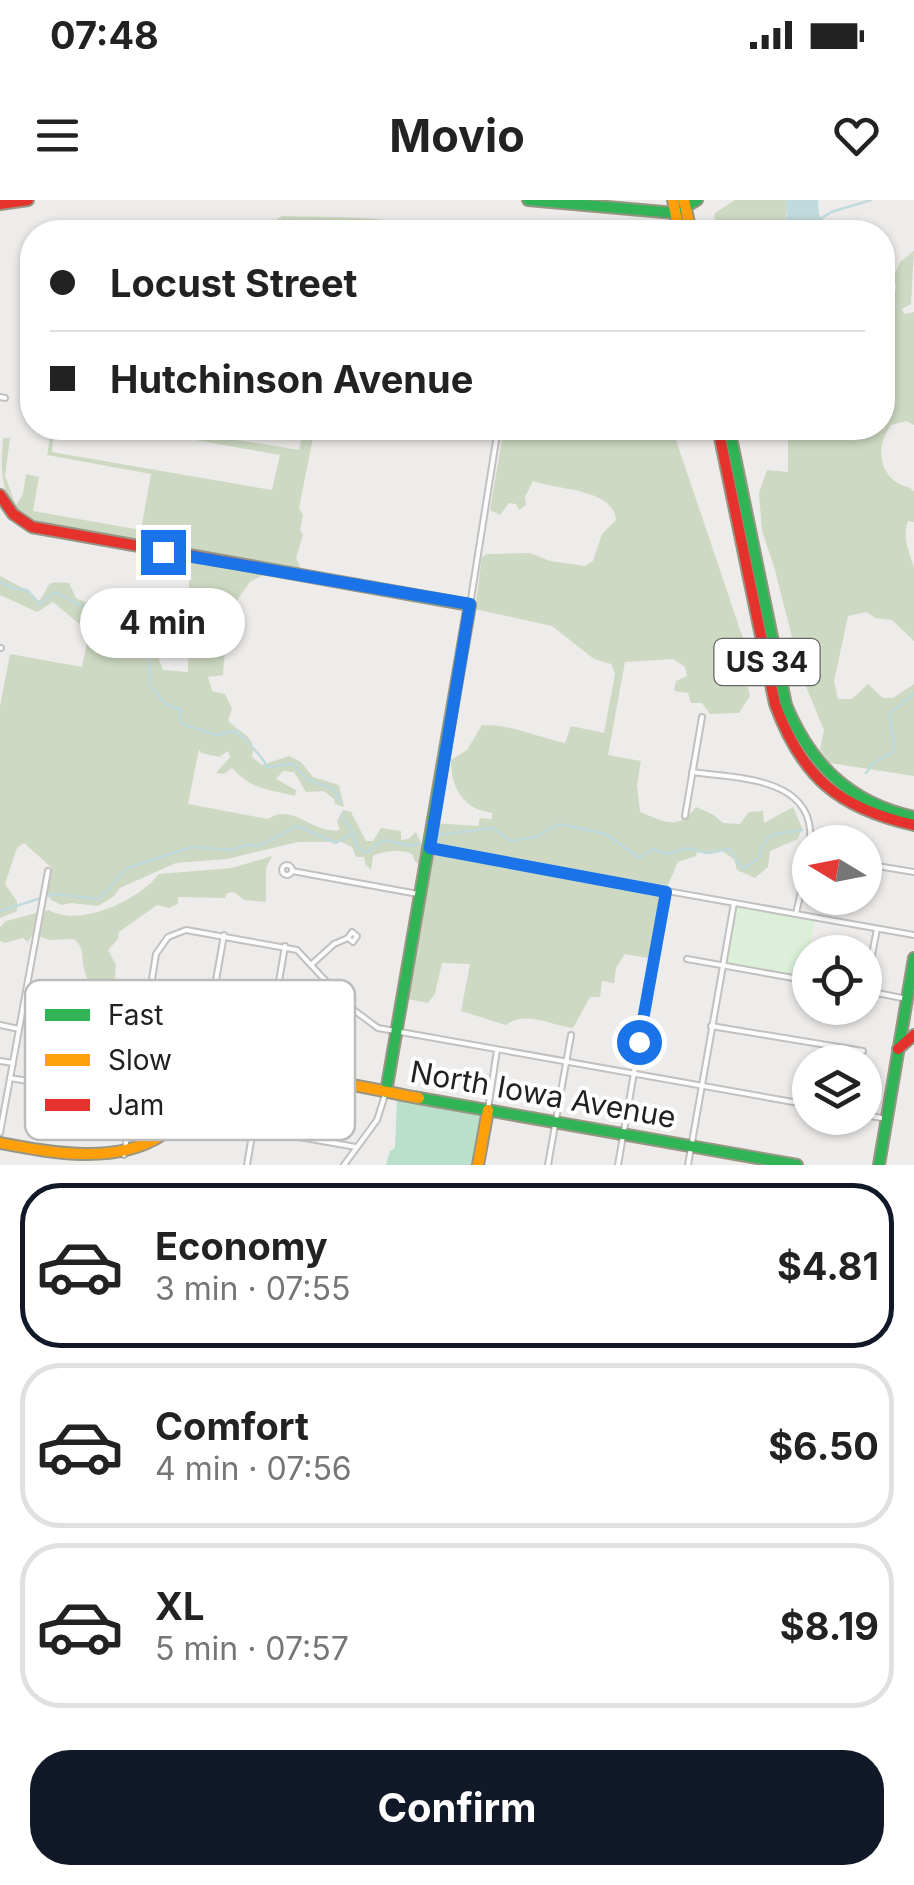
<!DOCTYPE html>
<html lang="en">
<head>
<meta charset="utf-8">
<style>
	body { margin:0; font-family:Inter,sans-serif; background:#f6f6f6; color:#222; height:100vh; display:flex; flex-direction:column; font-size:38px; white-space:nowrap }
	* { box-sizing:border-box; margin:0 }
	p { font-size:32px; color:#767676 }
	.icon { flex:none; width:55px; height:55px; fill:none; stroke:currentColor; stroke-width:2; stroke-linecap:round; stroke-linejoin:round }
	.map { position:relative; height:965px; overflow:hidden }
	.side { display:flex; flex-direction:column; background:#fff; flex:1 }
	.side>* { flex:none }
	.top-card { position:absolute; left:20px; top:20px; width:875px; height:220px; border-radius:40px; box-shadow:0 2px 8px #0004; display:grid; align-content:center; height:220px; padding:0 30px; background:#fff }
	.needle { width:65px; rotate:280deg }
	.buttons { position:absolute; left:792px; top:625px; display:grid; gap:20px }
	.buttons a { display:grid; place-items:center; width:90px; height:90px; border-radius:50%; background:#fff; box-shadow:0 2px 8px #0004; font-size:50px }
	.end { position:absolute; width:45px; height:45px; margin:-22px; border:12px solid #1a73e8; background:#fff; box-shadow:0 0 0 5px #fff }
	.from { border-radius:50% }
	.bubble { position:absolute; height:70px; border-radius:35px; background:#fff; box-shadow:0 2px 8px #0004; font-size:32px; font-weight:700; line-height:70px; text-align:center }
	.top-card b { display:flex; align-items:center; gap:35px; height:95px; font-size:38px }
	.top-card b+b { border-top:2px solid #e0e0e0 }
	.top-card i { width:25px; height:25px; background:#222 }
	ul { padding:18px 0 0; list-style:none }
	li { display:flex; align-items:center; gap:30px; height:165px; margin:0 20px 15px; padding:0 10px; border:5px solid #e0e0e0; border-radius:40px }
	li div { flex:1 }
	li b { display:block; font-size:38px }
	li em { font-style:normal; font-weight:700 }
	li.on { border-color:#111827 }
	li>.icon { width:90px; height:90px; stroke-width:1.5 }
	.action { display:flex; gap:20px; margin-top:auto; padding:20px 30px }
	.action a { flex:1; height:115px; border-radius:40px; background:#111827; color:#fff; font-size:40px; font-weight:700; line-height:115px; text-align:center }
	.status { display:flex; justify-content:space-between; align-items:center; height:70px; padding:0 50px; background:#fff; direction:ltr }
	.status svg { height:28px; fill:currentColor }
	header { display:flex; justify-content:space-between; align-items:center; height:130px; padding:0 30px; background:#fff; font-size:45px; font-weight:700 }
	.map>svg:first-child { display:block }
	.forest { fill:#cdd9c2 }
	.park { fill:#dcf0d9 }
	.pitch { fill:#bae0cc }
	.water { fill:#c1dadd }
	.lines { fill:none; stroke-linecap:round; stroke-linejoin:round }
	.stream { stroke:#c1dadd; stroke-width:2.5 }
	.street-casing { stroke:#c2c1c0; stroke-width:8 }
	.fast-casing { stroke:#979684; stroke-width:14 }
	.slow-casing { stroke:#979684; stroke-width:14 }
	.jam-casing { stroke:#979684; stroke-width:14 }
	.street { stroke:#fcfcfc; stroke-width:4 }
	.fast { stroke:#30b455; stroke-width:10 }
	.slow { stroke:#ff9f0a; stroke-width:10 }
	.jam { stroke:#e5322d; stroke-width:10 }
	.route { stroke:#1a73e8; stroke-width:12 }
	.labels { text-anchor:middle; stroke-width:8; stroke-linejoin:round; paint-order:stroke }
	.shield { fill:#fff; stroke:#646464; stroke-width:2.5 }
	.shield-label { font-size:28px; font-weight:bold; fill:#212121 }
	.street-label { font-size:30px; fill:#212121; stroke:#fff }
	.key { fill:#fff; stroke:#bcbcbc; stroke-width:2.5 }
	.key-label { font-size:28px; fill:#212121 }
</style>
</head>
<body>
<div class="status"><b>07:48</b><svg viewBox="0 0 49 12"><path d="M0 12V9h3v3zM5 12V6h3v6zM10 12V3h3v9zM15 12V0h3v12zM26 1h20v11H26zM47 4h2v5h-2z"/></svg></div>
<header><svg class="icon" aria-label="menu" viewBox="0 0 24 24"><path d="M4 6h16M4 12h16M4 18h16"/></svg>Movio<svg class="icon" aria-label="heart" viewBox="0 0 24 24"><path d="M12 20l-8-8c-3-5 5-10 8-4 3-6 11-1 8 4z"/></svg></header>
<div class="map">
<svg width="914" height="965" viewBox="0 0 914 965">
	<rect width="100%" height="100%" fill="#eeecea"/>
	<!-- forest -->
	<g class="forest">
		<path d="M735,0h51c2,13 0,22 -8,32h-65l2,-19z"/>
		<path d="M282,16c43,2 86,-1 127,8l-1,8h-149z"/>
		<path d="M914,51l-3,53 -9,5 2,5 10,-2v113l-8,-4 -15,4c-14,19 -14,46 8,59 5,2 11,3 15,7v31l-6,-1c-6,18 1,30 6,46 0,18 0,54 0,74l-22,-21 -17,-2 -8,-6 -19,4 -14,65 4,18h14l16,-15 15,14h10l21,-14v92l-84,-13 -10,-13 4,-20 -22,-53 -27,-107 -13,-39 -3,-38 8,-23 21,2v-44h94l1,-76 13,-65 -2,-11 6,-14z"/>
		<path d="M165,228l134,22 5,-22h70l-6,3 -21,-3 -8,10h-9l-4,-9 -11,-1 -16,80 4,7 -3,15 3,5 -7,23 5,11 -270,-48c-31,-18 -31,-49 -28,-83h7l-5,38 11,29 7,-11 3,-20 13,3 -6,34 108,19 10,-56 -104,-19 3,-17 3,1 -1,13 220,38 8,-35 -119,-21z"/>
		<path d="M504,228h168l83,246 -16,3 1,8 8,2 2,9 -11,17 -29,1 -8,-11h-11l-3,-10 -14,-2 2,-10 11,-5 -2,-9 -12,-8 -48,3 -17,93 33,6 -4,24 3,27c24,9 37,20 56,-5l18,8 9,8 17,1 9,-12 14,-1 1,12 29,-16 9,21 -4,11 -28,12 -2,16 -13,11 -18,-8 -3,-11 -12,-8 -11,3 -14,-2 -1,4 -18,6 -13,30 -11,67 -29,-5 -9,14 -2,15 -12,-2 -2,16h-10l-17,31c-22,-3 -49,-18 -67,-3l-45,-14 9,-47 -28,-1 -7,31 -7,9 -25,-5 30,-175 45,3 2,-8 12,1v-6c-29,-4 -41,-25 -41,-53l16,-10 15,-25c28,-1 55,12 83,18l6,-17 33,7 11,-59 -4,-10 -17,-5 -42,-33 -77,-17 7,-52 5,-3 43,-1 20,8 35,5 8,-5 9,-27 14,-14c-2,-31 -58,-30 -83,-39l-8,16 1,8 -7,5 -3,-6 -7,-1 -9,12 -10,-5z"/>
		<path d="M167,356l98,18 -15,8 -32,45 7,24 -2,24 -15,2 4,14 13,3 7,15 -4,11c11,14 30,15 24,37l10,8 27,-9 12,6 12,15 26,8 5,22 -9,-3 -1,-5 -10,-8 -18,1 -12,-20 -11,-1 -7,8 20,11 -1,6c-26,-7 -42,-5 -63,-28l-8,6 -8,-1 14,-16 -2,-6 -9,6 -18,-4 -2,-4 -11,55 80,15c25,-17 45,16 72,11l-3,-9 6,-11 8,2 15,29h7l8,-13 20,3v9l7,-1 8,-7 6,13 -1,19 -6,-2 -3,-8c-10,-5 -29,-3 -39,2l-2,14 -6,-6 -1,-7h-8l-4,-10 -11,-5h-43l-71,17 -51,4 -56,25 -6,8 -16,10 -27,-3 -9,2 -11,-5 -4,-8 5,-24 -28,-25 -7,5 -12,36 12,17v10l-17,7v-212l10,-52 72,13 7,-35 -36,-30 -16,10 -37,-17v-19l30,16 8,10c15,-16 2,-22 31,-19l7,15c45,21 70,18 87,72l25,2 1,-96z"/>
		<path d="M272,656l-6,12v34l-22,-2 -10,-8 -7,1 -2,5 -47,-1v7l-9,4 -12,-3 -38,27 -1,7 -10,11 8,15 -4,50 15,11 -1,5 -9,5 -10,-1v13l-12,2 1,11h-13v-10l-6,-2 1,-8 -9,-1 -4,-7 15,-16 -2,-11 16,-14c-4,-7 -8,-15 -10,-23 -3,-14 1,-20 -10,-30l-25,1 -16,-6 -5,8 -5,-4 -18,5 -5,-2v-14l6,-6 43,-11c31,18 90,-10 110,-36l73,-6z"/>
	</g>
	<!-- park -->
	<polygon class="park" points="734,703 815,718 804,779 722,765"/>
	<!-- pitch -->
	<polygon class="pitch" points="397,898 484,914 477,965 386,965 390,951 395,948"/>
	<!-- water -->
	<polygon class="water" points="786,0 818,0 819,15 831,29 830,32 778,32 787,16"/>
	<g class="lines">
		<!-- stream -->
		<g class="stream">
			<polyline points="822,18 831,12 871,0"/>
			<path d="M0,382l13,6 14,2 13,14 15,-12 54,28 40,36 2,31 15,17 15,6 -2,9 3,5 34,11 20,-4c9,9 28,26 31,36l26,-3 15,16 26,9 7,14"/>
			<path d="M866,573l9,-11 19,-11c2,-15 -5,-23 -4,-38l24,-19"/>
			<polyline points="343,613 343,619 351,627 357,647 366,653 384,640 411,646 420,643"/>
			<path d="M437,635l56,-7 18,13 25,-4 23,-13 47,10 33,24 14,-9 14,5 21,-6 19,5 23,-4 11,18 4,1 14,-10c6,-29 18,-23 43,-28"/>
			<polyline points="0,711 54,694 100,699 127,668 192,647 234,650 245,645 259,646 297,626 336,643 353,633"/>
		</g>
		<!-- street casing -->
		<g class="street-casing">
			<g id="street">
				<polyline points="0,197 5,198"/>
				<polyline points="470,405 498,228"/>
				<polyline points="0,448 1,448"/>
				<path d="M692,572c39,6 113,4 118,57 2,26 -9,59 -14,85"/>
				<polyline points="685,616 702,517"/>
				<polyline points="431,649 914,735"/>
				<polyline points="865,664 914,672"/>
				<circle cx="287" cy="670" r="5"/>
				<polyline points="292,671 418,694"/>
				<polygon points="352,732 357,736 353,742 348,738"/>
				<polyline points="687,759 810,781"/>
				<polyline points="312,764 334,744 348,738"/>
				<polyline points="865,791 877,729"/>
				<polyline points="867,791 907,799"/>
				<path d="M148,804c32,6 90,12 110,42 6,9 6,20 8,31"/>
				<polyline points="210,814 224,735"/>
				<polyline points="0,825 19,829"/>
				<polyline points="711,826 863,851"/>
				<polyline points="252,839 276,799 285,746"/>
				<polyline points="189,858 194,812"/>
				<polyline points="0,861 13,863"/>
				<polyline points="826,862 828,847"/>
				<polyline points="10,878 133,899"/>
				<polyline points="199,906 215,921 225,924 356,947"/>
				<polyline points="488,909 497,850"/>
				<polyline points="865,915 887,919"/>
				<polyline points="0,933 48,671"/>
				<polyline points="124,955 156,754 168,737 186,730 297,750 351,808 378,828 810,905"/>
				<polyline points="247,965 253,929"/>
				<polyline points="344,965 377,920 386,892"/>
				<polyline points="548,965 571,835"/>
				<polyline points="618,965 665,694"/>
				<polyline points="688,965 734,703"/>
			</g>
		</g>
		<!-- fast casing -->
		<g class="fast-casing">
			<g id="fast">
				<polyline points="528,0 675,13 697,0"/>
				<path d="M729,228l57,277c25,60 64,98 128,112"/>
				<polyline points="357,385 470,405 386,892"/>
				<polyline points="419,898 797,965"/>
				<polyline points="879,965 914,758"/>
			</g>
		</g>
		<!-- slow casing -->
		<g class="slow-casing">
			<g id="slow">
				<polyline points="673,0 679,32"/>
				<polyline points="684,0 691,32"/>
				<path d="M0,943c53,10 116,22 162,-8 24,-20 44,-41 75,-51 58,-17 125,4 182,14"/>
				<polyline points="478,965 488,910"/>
			</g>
		</g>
		<!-- jam casing -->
		<g class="jam-casing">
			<g id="jam">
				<polyline points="0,4 28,0"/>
				<path d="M718,228l57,276c27,73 63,104 139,121"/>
				<polyline points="0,295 13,314 32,327 357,385"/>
				<polyline points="898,849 914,835"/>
			</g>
		</g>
		<!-- street -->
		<use href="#street" class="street"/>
		<!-- fast -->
		<use href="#fast" class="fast"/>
		<!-- slow -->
		<use href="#slow" class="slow"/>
		<!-- jam -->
		<use href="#jam" class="jam"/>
	</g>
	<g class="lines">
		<!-- route -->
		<polyline class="route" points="163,352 470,404 430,648 666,692 639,842"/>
	</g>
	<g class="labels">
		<!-- shield labels -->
		<rect class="shield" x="714.5" y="439" width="105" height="46" rx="8"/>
		<g class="shield-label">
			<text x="767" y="472">US 34</text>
		</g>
		<!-- street labels -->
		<g class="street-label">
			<text transform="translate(543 895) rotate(10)" y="10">North Iowa Avenue</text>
		</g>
	</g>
	<!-- legend -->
	<rect x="25" y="780" width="330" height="160" rx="15" class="key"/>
	<rect x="45" y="809" width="45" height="12" fill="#30b455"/>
	<rect x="45" y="854" width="45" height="12" fill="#ff9f0a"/>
	<rect x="45" y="899" width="45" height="12" fill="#e5322d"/>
	<g class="key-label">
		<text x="108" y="825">Fast</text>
		<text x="108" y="870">Slow</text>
		<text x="108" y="915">Jam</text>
	</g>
</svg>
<div class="buttons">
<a><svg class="needle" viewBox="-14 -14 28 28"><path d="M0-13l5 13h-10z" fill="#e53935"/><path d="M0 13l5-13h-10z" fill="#767676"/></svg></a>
<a><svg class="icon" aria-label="locate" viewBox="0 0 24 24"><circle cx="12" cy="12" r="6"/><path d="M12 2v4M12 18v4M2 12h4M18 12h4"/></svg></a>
<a><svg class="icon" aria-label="layers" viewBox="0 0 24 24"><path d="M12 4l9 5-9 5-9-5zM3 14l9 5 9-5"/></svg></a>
</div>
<i class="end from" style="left:639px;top:842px"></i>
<i class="end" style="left:163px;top:352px"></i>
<div class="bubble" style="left:80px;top:388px;width:165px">4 min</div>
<div class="top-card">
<b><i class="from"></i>Locust Street</b>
<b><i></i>Hutchinson Avenue</b>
</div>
</div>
<section class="side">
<ul>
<li class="on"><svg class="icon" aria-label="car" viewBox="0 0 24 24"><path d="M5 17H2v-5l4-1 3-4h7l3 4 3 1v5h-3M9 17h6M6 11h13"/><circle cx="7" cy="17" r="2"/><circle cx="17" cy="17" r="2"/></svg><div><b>Economy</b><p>3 min · 07:55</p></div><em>$4.81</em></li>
<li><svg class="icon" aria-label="car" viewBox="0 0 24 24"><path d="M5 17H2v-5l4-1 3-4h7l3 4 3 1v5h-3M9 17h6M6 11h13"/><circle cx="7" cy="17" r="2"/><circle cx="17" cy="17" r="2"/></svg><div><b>Comfort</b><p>4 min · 07:56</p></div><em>$6.50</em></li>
<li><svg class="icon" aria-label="car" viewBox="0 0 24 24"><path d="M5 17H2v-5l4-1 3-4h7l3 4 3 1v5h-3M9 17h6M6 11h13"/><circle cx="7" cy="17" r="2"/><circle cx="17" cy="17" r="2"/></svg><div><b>XL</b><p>5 min · 07:57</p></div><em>$8.19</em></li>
</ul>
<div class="action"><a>Confirm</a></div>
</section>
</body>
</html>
